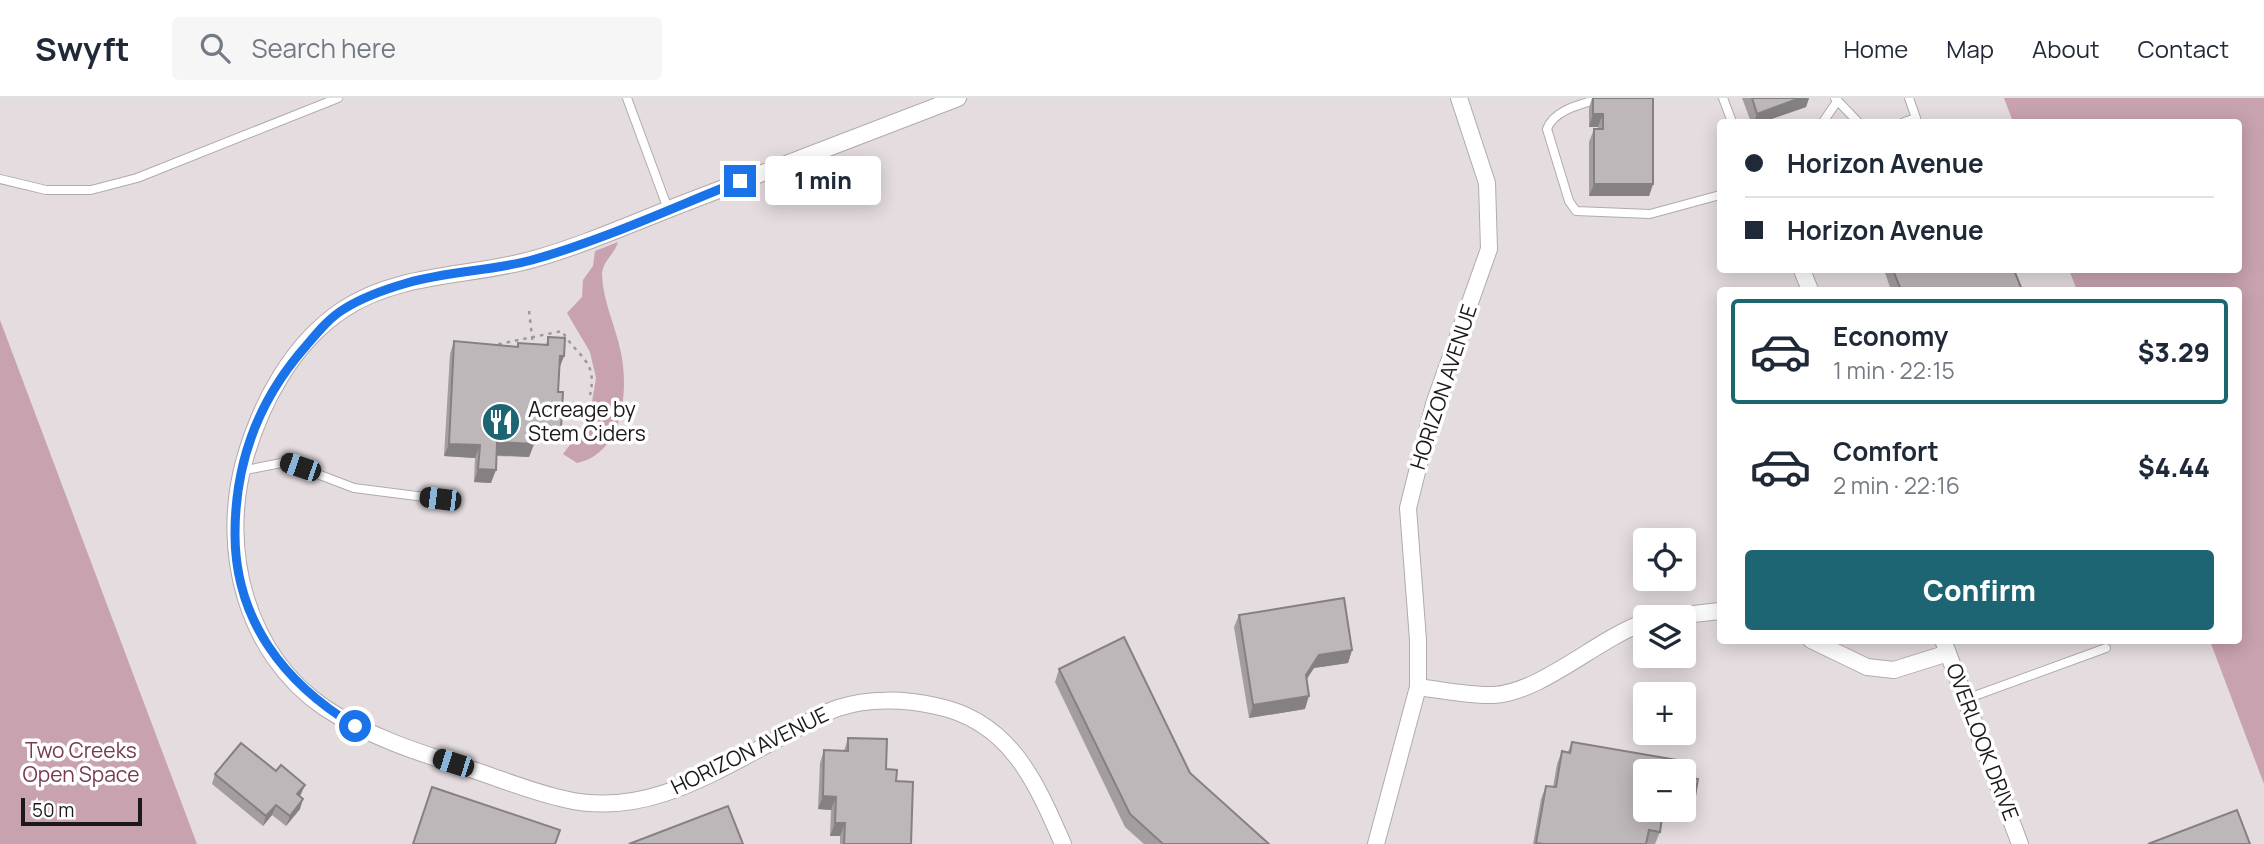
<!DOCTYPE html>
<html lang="en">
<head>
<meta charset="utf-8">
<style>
	body { margin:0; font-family:Manrope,sans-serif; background:#f6f6f7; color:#1f2937; height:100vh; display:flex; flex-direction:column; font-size:26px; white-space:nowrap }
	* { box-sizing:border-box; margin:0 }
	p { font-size:23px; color:#747a83 }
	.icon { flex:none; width:38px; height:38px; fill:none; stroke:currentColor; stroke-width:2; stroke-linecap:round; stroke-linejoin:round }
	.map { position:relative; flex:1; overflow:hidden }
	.sheet { position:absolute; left:1717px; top:189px; width:525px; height:357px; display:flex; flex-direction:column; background:#fff; border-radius:7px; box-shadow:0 4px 18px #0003 }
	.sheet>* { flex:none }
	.hud { position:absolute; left:1717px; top:21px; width:525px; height:154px; border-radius:7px; box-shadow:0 4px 18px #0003; display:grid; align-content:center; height:154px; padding:0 28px; background:#fff }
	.controls { position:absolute; left:1633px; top:430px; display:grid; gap:14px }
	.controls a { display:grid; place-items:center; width:63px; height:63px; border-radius:7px; background:#fff; box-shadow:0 4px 18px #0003; font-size:35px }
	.scale { position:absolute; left:21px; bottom:18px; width:121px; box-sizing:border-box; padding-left:7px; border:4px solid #1c191a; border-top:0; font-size:19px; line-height:24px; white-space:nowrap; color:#1c191a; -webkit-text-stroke:5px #fff; paint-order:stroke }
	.end { position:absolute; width:32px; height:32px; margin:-16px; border:9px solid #1a73e8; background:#fff; box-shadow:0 0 0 4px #fff }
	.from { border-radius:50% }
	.bubble { position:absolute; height:49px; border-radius:7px; background:#fff; box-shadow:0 4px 18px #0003; font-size:23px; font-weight:800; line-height:49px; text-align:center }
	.car { position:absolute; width:21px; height:42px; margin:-21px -10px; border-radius:9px; box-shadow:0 0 5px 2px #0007; background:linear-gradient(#222 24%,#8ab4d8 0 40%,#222 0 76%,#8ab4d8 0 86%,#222 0) }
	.hud b { display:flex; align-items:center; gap:24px; height:66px; font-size:26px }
	.hud b+b { border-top:2px solid #e0e1e3 }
	.hud i { width:18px; height:18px; background:#1f2937 }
	ul { padding:12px 0 0; list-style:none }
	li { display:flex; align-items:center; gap:21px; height:105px; margin:0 14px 10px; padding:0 14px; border:4px solid transparent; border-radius:7px }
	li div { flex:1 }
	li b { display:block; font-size:26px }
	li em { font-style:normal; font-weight:800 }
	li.on { border-color:#1e6574 }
	li>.icon { width:63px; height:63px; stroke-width:1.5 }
	.primary-button { display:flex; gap:14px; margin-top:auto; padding:14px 28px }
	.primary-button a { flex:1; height:80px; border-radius:7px; background:#1e6574; color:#fff; font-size:28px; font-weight:800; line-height:80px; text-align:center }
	header { display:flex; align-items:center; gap:42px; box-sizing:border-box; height:98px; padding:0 35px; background:#fff; border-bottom:2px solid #e0e1e3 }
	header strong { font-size:33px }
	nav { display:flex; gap:38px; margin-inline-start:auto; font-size:24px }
	.search { width:490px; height:63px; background:#f6f6f7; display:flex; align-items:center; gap:18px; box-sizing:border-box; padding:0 24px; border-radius:7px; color:#747a83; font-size:26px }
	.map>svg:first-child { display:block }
	.green { fill:#c8a2af }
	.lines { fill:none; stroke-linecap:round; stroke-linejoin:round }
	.service-casing { stroke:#b2aaad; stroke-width:10 }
	.minor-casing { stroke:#b2aaad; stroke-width:18 }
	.path { stroke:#9e989a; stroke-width:2.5; stroke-dasharray:3.5 5; stroke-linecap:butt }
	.service { stroke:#fff; stroke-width:8 }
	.minor { stroke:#fff; stroke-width:16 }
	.wall { fill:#a39d9f; fill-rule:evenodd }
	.shaded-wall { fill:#858082 }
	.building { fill:#beb7b9; stroke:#858082; stroke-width:2 }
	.route { stroke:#1a73e8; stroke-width:9 }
	.labels { text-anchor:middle; stroke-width:7; stroke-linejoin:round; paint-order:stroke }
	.street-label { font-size:21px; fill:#1c191a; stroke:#fff }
	.poi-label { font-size:21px; fill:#1c191a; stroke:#fff; text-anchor:start }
	.park-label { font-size:21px; fill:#773a54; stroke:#fff }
</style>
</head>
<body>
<header>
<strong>Swyft</strong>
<div class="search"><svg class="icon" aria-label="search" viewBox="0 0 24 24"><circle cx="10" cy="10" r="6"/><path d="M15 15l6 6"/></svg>Search here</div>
<nav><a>Home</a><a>Map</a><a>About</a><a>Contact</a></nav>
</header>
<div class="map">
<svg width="2264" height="746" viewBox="0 0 2264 746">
	<rect width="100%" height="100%" fill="#e4dcde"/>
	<!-- green -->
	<g class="green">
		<polygon points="2004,0 2264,0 2264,686 2210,543 2238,542 2238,192 2077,192 2069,172 2238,172 2238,24 2013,24"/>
		<path d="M618,144c-3,12 -16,19 -16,33 1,27 14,52 19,78 8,38 2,101 -44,110l-14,-9 26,-34 7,-42 -6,-26 -23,-39 15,-16 1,-17 10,-14 2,-15z"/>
		<polygon points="0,222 197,746 0,746"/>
	</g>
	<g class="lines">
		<!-- service casing -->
		<g class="service-casing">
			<g id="service">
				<polyline points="627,0 668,111"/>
				<path d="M1602,0c-19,6 -48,11 -55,31l22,72 7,10 74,3 70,-19"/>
				<polyline points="1723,0 1732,24"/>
				<polyline points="1835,0 1858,24"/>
				<polyline points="1823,24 1836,5"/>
				<polyline points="1904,24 1916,20 1909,0"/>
				<polyline points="0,81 46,92 91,92 137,80 338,0"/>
				<polyline points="241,373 286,364 354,390 440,401"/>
				<polyline points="1966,601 2106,550"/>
			</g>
		</g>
		<!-- minor casing -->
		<g class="minor-casing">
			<g id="minor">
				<path d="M958,0c-92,35 -184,71 -276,106 -49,19 -98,41 -148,55 -62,18 -134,13 -190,50 -52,34 -84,95 -100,153 -24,89 2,192 81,246 44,29 95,45 145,61 31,10 62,23 94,30 81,20 152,-28 221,-64 17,-9 35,-21 53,-27 30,-10 67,-9 98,-2 74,15 100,76 127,138"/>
				<polyline points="1802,172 1810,192"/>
				<polyline points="1658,520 1720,513"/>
				<polyline points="1811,542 1867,569 1894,572 1948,555"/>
				<polyline points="1943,542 2020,746"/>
				<path d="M1418,589c24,3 51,9 76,8 48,-3 103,-56 151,-73"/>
				<polyline points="1376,746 1418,589 1418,542 1408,410 1434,306 1489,151 1487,85 1459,0"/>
			</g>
		</g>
		<!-- path -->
		<g class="path">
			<polyline points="529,213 533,247"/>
			<path d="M490,248l72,-15c16,27 36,29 28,64"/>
		</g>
		<!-- service -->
		<use href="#service" class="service"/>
		<!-- minor -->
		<use href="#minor" class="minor"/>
	</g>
	<!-- wall -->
	<g class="wall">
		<polygon points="1592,0 1653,0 1653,86 1649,98 1589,98 1589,44 1594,31 1598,31 1598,29 1589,29 1589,10"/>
		<polygon points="1742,0 1809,0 1806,9 1763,24 1751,24"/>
		<polygon points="1884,172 2014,172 2022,192 1891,192"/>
		<polygon points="548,239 564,258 559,270 558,294 561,330 556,343 534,341 534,346 529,359 496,358 491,385 474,384 475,360 444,358 450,256 454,243 517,249 518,245 546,247"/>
		<polygon points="1239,517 1352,552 1348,565 1314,570 1306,581 1305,611 1249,620 1234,529"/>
		<polygon points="1059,571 1190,675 1269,746 1144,746 1125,729 1055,584"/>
		<polygon points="848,640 886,671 896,683 911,746 840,746 840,738 830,738 831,712 818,711 820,665 824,652 844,653"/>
		<path d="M1572,644l117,20 -2,15 11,2 -4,23 -5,13 -12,-2 -3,7 -12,-2 -2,14 -5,12h-122l8,-45 5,-13 7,1 4,-23 5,-13 6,1zM1645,674h39v38h-39z"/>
		<polygon points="215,676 301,696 300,698 300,711 286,728 272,717 263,728 212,686"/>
	</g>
	<!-- shaded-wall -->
	<g class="shaded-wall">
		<polygon points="1800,0 1809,0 1806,9 1763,24 1754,24 1757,16"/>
		<polygon points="1593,16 1603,16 1598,29 1589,29"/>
		<polygon points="1594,86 1653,86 1649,98 1589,98"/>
		<polygon points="560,258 564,258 559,271"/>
		<polygon points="535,328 561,330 556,343 530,341"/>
		<polygon points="497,344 534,346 529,359 492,357"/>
		<polygon points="449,346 480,347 475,360 444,358"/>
		<polygon points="478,371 496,372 491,385 474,384"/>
		<polygon points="1352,552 1348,565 1314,570 1301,590 1306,577 1319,557"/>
		<polygon points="1309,598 1305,611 1249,620 1253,607"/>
		<polygon points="305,687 301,696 294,706 297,696"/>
		<polygon points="823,698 836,699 831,712 818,711"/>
		<polygon points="303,701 300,711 286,728 290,718"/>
		<polygon points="276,707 272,717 263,728 266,718"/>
		<polygon points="835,725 845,725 840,738 830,738"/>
	</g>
	<!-- building -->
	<g class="building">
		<polygon points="1593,0 1653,0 1653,86 1594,86 1594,31 1603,31 1603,16 1593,16"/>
		<polygon points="1752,0 1800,0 1757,16"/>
		<polygon points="1893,172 2014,172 2022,192 1901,192"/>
		<polygon points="548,239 565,240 564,258 560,258 558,294 563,294 561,330 535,328 534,346 497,344 496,372 478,371 480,347 449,346 454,243 518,249 518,245 548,247"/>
		<polygon points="1344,500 1352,552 1319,557 1306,577 1309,598 1253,607 1239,517"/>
		<polygon points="1124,539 1190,675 1269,746 1163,746 1130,716 1059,571"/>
		<polygon points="848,640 887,641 886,671 897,672 896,683 913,684 911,746 844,746 845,725 835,725 836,699 823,698 824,652 848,653"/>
		<polygon points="1572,644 1689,664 1687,679 1698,681 1694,704 1684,703 1684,674 1645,674 1645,712 1663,712 1660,734 1649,732 1646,746 1543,746 1536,745 1546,688 1556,689 1562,653 1570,655"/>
		<polygon points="241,645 276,673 281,667 305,687 297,696 303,701 290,718 276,707 266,718 215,676"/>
		<polygon points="432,689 560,732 555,746 413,746"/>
		<polygon points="728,708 743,746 629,746"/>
		<polygon points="2237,712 2250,746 2148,746"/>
	</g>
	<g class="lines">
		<!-- route -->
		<path class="route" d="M355,628c-71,-43 -120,-106 -120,-192 0,-71 24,-135 71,-188 11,-13 23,-28 38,-37 19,-12 42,-20 63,-26 40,-12 84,-12 125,-23 71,-20 140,-52 208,-79"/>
	</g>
	<!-- icons -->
	<defs>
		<g id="restaurant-disc" transform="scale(2.0125)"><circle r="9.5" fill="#1e6574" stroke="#fff"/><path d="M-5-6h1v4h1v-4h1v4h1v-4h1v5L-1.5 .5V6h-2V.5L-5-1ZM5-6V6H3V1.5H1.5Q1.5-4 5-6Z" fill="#fff"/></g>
	</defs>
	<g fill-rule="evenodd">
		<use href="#restaurant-disc" x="501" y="324"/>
	</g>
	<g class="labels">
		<!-- street labels -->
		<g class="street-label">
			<text transform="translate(1444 289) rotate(-72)" y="7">HORIZON AVENUE</text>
			<text transform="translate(1982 644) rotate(69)" y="7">OVERLOOK DRIVE</text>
			<text transform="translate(750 653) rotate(-26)" y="7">HORIZON AVENUE</text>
		</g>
		<!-- poi labels -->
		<g class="poi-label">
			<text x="528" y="319">Acreage by<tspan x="528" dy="24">Stem Ciders</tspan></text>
		</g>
		<!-- park labels -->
		<g class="park-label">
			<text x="81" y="660">Two Creeks<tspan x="81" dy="24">Open Space</tspan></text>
		</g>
	</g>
</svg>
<div class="controls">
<a><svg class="icon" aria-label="locate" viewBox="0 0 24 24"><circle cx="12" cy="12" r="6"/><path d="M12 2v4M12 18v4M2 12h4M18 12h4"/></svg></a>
<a><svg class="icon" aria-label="layers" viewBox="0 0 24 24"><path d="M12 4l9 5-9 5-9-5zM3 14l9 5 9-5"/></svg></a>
<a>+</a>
<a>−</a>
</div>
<div class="scale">50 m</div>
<i class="end from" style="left:355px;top:628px"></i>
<i class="end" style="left:740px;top:83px"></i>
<div class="bubble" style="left:765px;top:58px;width:116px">1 min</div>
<i class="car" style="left:300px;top:369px;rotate:289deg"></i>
<i class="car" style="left:440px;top:401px;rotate:277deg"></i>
<i class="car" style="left:453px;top:665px;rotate:288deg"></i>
<div class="hud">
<b><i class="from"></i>Horizon Avenue</b>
<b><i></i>Horizon Avenue</b>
</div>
<section class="sheet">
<ul>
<li class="on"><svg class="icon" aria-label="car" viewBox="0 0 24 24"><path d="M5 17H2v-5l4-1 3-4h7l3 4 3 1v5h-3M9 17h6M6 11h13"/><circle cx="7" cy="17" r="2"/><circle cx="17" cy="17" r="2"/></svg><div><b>Economy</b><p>1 min · 22:15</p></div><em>$3.29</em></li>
<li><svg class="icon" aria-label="car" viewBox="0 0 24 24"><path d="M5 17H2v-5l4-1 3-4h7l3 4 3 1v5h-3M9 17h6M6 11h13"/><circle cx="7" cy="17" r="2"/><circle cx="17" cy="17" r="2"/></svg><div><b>Comfort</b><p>2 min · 22:16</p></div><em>$4.44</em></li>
</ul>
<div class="primary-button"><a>Confirm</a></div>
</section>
</div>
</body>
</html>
